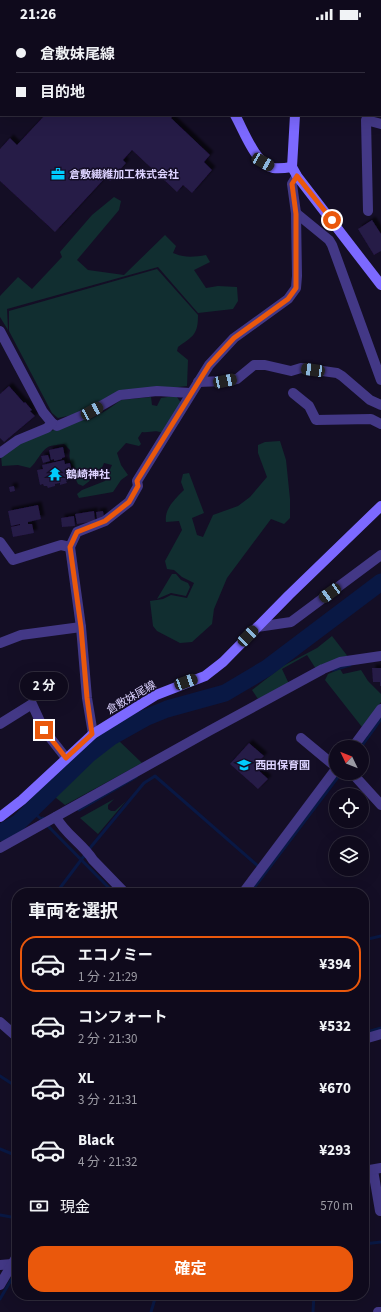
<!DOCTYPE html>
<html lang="ja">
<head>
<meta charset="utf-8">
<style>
	body { margin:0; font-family:"Source Sans 3","Noto Sans JP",sans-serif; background:#181325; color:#f1f3f6; height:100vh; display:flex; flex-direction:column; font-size:15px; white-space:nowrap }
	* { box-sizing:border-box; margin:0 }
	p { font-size:13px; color:#9b9aa3 }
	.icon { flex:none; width:22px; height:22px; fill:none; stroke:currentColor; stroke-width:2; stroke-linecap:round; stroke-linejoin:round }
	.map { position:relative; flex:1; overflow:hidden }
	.details { position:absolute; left:12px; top:860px; width:357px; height:412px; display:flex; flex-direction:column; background:#0f0a1c; border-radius:16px; box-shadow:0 4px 16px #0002,0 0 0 1px #2f2b3b }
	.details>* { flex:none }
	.banner { position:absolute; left:0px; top:0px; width:381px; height:88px; box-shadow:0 4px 16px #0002,0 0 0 1px #2f2b3b; display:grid; align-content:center; height:88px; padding:0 16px; background:#0f0a1c }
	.needle { width:26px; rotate:313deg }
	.controls { position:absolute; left:329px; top:712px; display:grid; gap:8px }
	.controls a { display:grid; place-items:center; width:40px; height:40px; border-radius:50%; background:#0f0a1c; box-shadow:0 4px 16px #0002,0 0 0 1px #2f2b3b; font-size:20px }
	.end { position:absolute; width:18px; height:18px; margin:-9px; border:5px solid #ea580c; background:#fff; box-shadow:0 0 0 2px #fff }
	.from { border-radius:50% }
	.bubble { position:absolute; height:28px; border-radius:14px; background:#0f0a1c; box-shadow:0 4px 16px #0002,0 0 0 1px #2f2b3b; font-size:13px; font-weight:700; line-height:28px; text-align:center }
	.car { position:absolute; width:12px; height:24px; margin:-12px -6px; border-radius:5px; box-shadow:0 0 3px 1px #0007; background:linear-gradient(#222 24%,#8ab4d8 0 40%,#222 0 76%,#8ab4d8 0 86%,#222 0) }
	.banner b { display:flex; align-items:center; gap:14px; height:38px; font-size:15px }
	.banner b+b { border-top:1px solid #2f2b3b }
	.banner i { width:10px; height:10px; background:#f1f3f6 }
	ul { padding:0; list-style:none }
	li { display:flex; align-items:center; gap:12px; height:56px; margin:0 8px 6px; padding:0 8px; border:2px solid transparent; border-radius:16px }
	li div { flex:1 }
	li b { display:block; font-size:15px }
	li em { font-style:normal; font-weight:700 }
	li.active { border-color:#ea580c }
	li>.icon { width:36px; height:36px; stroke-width:1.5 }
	h2 { padding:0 16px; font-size:18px; line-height:48px }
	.pay { display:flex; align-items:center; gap:10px; height:44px; padding:0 16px; font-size:15px }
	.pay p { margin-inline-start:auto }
	.cta { display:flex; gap:8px; margin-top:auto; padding:8px 16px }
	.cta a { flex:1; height:46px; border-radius:16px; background:#ea580c; color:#fff; font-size:16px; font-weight:700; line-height:46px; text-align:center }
	.status { display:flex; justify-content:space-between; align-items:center; height:28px; padding:0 20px; background:#0f0a1c; direction:ltr }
	.status svg { height:11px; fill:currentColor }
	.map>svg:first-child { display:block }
	.green { fill:#112e30 }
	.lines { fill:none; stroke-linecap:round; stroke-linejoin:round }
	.stream { stroke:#091844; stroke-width:3 }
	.river { stroke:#091844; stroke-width:17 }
	.building { fill:#271a47; filter:url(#shadow) }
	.street { stroke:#433886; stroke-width:10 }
	.secondary { stroke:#7c69ff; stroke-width:10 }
	.route { stroke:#ea580c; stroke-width:5 }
	.labels { text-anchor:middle; stroke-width:3; stroke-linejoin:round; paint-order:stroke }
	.poi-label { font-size:11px; font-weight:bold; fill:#dcd2ff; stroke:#140e25; text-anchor:start }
	.street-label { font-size:11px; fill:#dcd2ff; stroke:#140e25 }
</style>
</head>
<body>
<div class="status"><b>21:26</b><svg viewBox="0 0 49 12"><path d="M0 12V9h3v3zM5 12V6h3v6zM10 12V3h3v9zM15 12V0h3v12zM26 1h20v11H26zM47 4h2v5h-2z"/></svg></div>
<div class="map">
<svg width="381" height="1284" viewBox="0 0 381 1284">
	<defs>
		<filter id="shadow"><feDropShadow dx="3.5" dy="-3.5" stdDeviation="1" flood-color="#0009"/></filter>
	</defs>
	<rect width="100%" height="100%" fill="#140e25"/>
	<!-- green -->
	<g class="green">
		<path d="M114,169l7,4 -2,9 -42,50 11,10 36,5 41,-40 11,11 -3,7c11,5 21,4 33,2l4,7 -16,8 12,18 12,-2 19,1 1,14 -5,8 -35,4 -40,-46 -151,42 1,21 -8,-13v-21l18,-19 14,12 30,-32 -2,-5 32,-37z"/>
		<path d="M157,241l41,46c0,20 -5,21 -20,32l-1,4 11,9 -1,26 -75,9 -35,19 -19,4 -6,-5 -43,-82v-20z"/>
		<path d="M174,368l3,1 4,6 -18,30c-9,-4 -12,0 -21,-1l-4,6 3,6 -2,2 -13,-3 -9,10 4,12 7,10 -7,5 -8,12 -34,6 -2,-4 5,-4 23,-9 7,-16 -8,-2c-4,11 -12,16 -21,23l-5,-2 -2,-4 3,-9c-8,-5 -11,-12 -9,-21l-6,-6c-5,1 -12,1 -16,3 -8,5 -11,15 -18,21l-12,-3 -16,1 -1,-10 26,-18 27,-8 27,-12 6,3 20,-11 14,-10 30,-3 1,8 5,1 4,-8z"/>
		<path d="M280,413l6,19 4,39v19l-6,6 -13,-5 -44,59 -13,31 -2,15 -20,18 -12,1 -23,-12 -4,-5 -3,-25 13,-2 8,-4 16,3 7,-15 -12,-6 -8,-7 -7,-1 -2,-8 17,-31 -3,-9 -13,1c-2,-13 9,-23 18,-32l-3,-8 2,-8 6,-1 15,40 -12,5 5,17 6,2 10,-22 25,-9 12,-9 17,-20 -9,-24v-8l7,-3z"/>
		<polygon points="172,546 176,546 181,552 188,555 190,559 186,568 171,565 157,571"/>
		<polygon points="332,608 349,630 316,641 307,627 282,641 289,656 258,671 252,662 283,638 317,620"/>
		<polygon points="340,641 343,646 361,642 368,653 381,666 381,674 362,699 325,652 328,646"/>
		<polygon points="118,712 142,735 65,777 55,769 94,730"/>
		<polygon points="114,771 108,777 108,781 111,783 115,783 126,773 98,806 80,790"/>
	</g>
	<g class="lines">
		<!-- stream -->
		<g class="stream">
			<polyline points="30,0 32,1"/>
			<polyline points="59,1 60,0"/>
			<polyline points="0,73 1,72"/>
			<polyline points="333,642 350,637"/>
			<polyline points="361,719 381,691"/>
			<polyline points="31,782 41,791 43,790"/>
			<polyline points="79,782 136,749"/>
			<polyline points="48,798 114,865"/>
			<polyline points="53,865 60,860 90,820 144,755 155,748 258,838"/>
			<polyline points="250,865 341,745"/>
			<polyline points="17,891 12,894 17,900"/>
			<polyline points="364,912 381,908"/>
			<polyline points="364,1005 381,1000"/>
			<polyline points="0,1048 17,1059"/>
			<polyline points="0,1121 17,1128"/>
			<polyline points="0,1187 17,1190"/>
			<polyline points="364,1216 381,1214"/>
			<polyline points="0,1271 17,1242"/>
			<polyline points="151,1284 156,1267"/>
			<polyline points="313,1284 314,1267"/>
		</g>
		<!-- river -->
		<polyline class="river" points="0,805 18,795 89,726 111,709 145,690 167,681 225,665 267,640 381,554"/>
	</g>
	<!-- building -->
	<g class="building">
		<polygon points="45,87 174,87 171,90 210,127 204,134 212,142 192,165 183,157 177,164 132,122 123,132 126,135 110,153 106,149 55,204 0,153 0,121 10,110 17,117"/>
		<polygon points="372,192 381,206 381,223 374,227 358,201"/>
		<polygon points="9,358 24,375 25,374 32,382 30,383 35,388 4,414 0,410 0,366"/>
		<polygon points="63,419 65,429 62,430 62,431 54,433 54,431 51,432 49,422"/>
		<polygon points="48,427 50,433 43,435 41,428"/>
		<polygon points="64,432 65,436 70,435 73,450 66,453 67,455 60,457 60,455 55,456 55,458 48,460 47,458 44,458 43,456 40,457 37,442 43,441 42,437"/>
		<polygon points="14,458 15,463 10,464 9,459"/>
		<polygon points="38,477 41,491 28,494 28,496 32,496 34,505 13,509 11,499 20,497 20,496 11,498 8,483"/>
		<polygon points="94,483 95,493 77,496 75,486"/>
		<polygon points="103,483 104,489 97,491 96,484"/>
		<polygon points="74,488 75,498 62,499 61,490"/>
		<polygon points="372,640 381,640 381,658 380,658 380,654 373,654"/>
		<polygon points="249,715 264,728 254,738 268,751 258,761 230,736"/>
	</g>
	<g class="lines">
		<!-- street -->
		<g class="street">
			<polyline points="368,1 368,0"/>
			<polyline points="380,11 381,11"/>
			<polyline points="368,183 366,92 381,96"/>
			<polyline points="296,185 329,212 332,217 381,352"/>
			<polyline points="0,303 43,384 52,395 57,398 92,383 120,367 157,363 190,365"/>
			<polyline points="198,354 225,353 237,351 254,337 265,337 291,343 301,340 337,345 342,348 370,372 381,377"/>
			<polyline points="293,365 309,378 316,392 371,391 381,396"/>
			<polyline points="0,425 18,412 47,400 52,395"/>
			<polyline points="0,514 13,532 61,517 70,519"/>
			<polyline points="257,599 291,594 381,527"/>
			<polyline points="0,615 21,607 81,599"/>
			<polyline points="0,696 32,676 44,702 66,730"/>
			<polyline points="93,706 87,670 81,599 70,519 77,504 105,493 129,474 138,458 137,453 209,337 234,310 288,271 296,260 297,248 296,185 292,156 297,148"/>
			<polyline points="301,710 336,739"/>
			<polyline points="353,719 381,681"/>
			<polyline points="352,745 381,777"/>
			<path d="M56,789c9,17 27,27 37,43l32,33"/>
			<polyline points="0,820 209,703 323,641 340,634 381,628"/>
			<polyline points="243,865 336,741"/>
			<polyline points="0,994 17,1009"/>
			<polyline points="364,1011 381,1006"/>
			<polyline points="373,1142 380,1183"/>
			<polyline points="364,1143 381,1140"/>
			<polyline points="0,1237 12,1236"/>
			<polyline points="0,1257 17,1228"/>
			<polyline points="378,1284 381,1284"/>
		</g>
		<!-- secondary -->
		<g class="secondary">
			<polyline points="191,0 191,1"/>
			<polyline points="298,1 298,0"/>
			<path d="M235,87c9,16 20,48 38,53 7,1 13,0 19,-1"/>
			<polyline points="295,87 292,139 297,148 381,257"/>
			<polyline points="0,789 22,772 93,706 156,667 205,648 223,634 289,567 381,478"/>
		</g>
	</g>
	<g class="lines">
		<!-- route -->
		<polyline class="route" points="44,702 66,730 92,706 87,670 81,599 70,519 77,504 105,493 129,474 138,458 137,453 209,337 234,310 288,271 296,260 296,186 292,156 297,148 332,192"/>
	</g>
	<!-- icons -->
	<defs>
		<g id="office-bare" transform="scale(1.08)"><path d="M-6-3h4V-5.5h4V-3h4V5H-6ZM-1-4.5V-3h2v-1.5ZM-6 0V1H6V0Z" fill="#00cbfd" stroke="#140e25" stroke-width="2.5" paint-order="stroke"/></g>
		<g id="temple-bare" transform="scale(1.08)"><path d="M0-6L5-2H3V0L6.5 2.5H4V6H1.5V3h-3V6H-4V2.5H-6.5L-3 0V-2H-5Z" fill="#00cbfd" stroke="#140e25" stroke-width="2.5" paint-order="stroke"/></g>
		<g id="school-bare" transform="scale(1.08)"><path d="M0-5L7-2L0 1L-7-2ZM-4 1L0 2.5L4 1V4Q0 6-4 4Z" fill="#00cbfd" stroke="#140e25" stroke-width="2.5" paint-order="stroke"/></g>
	</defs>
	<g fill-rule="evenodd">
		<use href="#office-bare" x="58" y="146"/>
		<use href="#temple-bare" x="55" y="446"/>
		<use href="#school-bare" x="244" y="737"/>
	</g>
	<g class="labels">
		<!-- poi labels -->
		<g class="poi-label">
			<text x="69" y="150">倉敷繊維加工株式会社</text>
			<text x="66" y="450">鶴崎神社</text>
			<text x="255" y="741">西田保育園</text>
		</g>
		<!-- street labels -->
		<g class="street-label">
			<text transform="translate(131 669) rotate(-30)" y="4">倉敷妹尾線</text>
		</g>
	</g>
</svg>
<div class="controls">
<a><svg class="needle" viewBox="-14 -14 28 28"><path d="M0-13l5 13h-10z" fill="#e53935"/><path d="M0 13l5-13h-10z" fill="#9b9aa3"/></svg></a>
<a><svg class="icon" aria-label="locate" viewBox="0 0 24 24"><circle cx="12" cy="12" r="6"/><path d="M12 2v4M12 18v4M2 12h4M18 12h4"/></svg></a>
<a><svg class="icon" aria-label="layers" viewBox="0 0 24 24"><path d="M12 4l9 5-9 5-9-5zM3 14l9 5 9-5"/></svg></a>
</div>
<i class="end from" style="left:332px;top:192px"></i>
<i class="end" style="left:44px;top:702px"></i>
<div class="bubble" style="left:20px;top:644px;width:48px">2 分</div>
<i class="car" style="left:263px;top:134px;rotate:120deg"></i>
<i class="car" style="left:313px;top:342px;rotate:278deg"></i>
<i class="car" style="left:225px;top:353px;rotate:78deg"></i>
<i class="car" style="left:92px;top:383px;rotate:61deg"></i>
<i class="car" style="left:330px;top:565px;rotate:234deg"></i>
<i class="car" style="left:248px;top:608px;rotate:44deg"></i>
<i class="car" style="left:186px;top:654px;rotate:70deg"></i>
<div class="banner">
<b><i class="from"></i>倉敷妹尾線</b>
<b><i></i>目的地</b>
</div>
<section class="details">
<h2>車両を選択</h2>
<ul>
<li class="active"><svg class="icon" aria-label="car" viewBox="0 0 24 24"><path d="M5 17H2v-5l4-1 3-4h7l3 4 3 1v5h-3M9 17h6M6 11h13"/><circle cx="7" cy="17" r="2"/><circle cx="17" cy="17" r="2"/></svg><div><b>エコノミー</b><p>1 分 · 21:29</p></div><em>¥394</em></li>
<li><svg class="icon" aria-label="car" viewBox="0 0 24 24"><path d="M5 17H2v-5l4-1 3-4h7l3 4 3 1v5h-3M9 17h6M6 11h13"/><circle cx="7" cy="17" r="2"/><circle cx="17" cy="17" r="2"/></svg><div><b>コンフォート</b><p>2 分 · 21:30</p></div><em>¥532</em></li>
<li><svg class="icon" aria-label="car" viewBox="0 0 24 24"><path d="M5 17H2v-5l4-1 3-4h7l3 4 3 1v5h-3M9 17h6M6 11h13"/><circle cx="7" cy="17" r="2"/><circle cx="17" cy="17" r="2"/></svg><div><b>XL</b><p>3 分 · 21:31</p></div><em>¥670</em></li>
<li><svg class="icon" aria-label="car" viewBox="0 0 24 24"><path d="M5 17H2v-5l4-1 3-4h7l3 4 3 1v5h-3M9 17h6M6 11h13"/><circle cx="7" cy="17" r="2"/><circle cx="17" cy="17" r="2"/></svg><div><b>Black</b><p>4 分 · 21:32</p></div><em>¥293</em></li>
</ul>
<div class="pay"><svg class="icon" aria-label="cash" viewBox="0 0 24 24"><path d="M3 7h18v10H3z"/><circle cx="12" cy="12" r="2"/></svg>現金<p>570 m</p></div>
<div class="cta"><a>確定</a></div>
</section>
</div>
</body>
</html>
